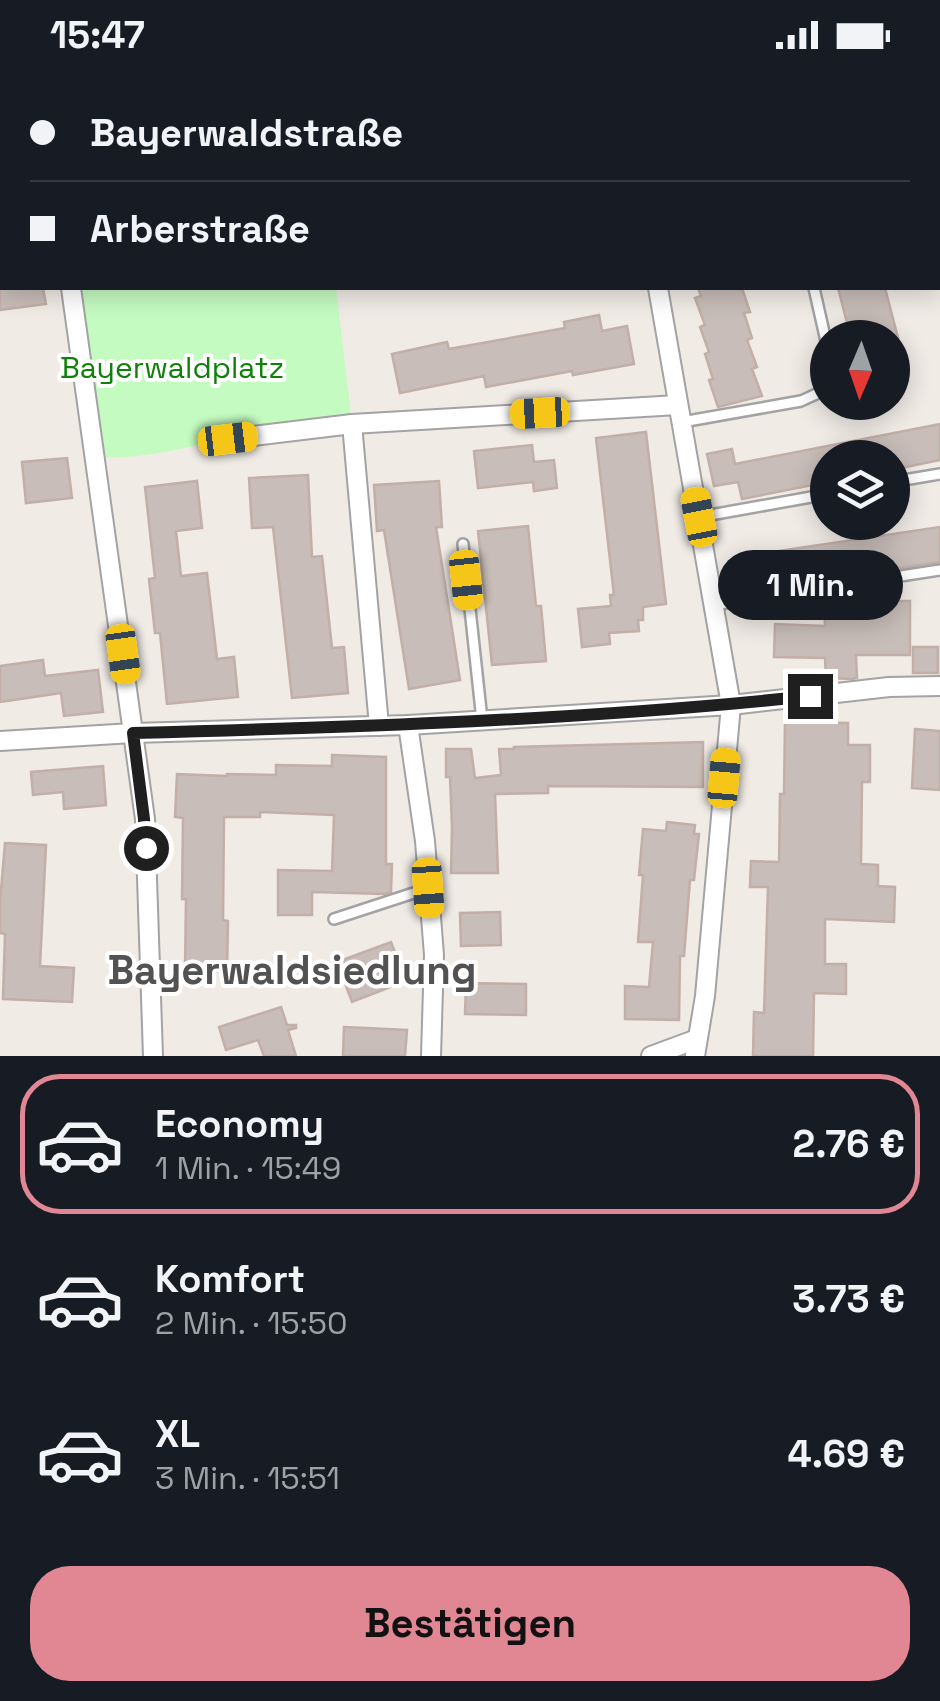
<!DOCTYPE html>
<html lang="de">
<head>
<meta charset="utf-8">
<style>
	body { margin:0; font-family:"Space Grotesk",sans-serif; background:#20242c; color:#f1f3f6; height:100vh; display:flex; flex-direction:column; font-size:38px; white-space:nowrap }
	* { box-sizing:border-box; margin:0 }
	p { font-size:32px; color:#9ea1a6 }
	.icon { flex:none; width:55px; height:55px; fill:none; stroke:currentColor; stroke-width:2; stroke-linecap:round; stroke-linejoin:round }
	.map { position:relative; height:986px; overflow:hidden }
	.details { display:flex; flex-direction:column; background:#171b24; flex:1 }
	.details>* { flex:none }
	.banner { position:absolute; left:0px; top:0px; width:940px; height:220px; box-shadow:0 5px 25px #0003; display:grid; align-content:center; height:220px; padding:0 30px; background:#171b24 }
	.needle { width:65px; rotate:182deg }
	.controls { position:absolute; left:810px; top:250px; display:grid; gap:20px }
	.controls a { display:grid; place-items:center; width:100px; height:100px; border-radius:50%; background:#171b24; box-shadow:0 5px 25px #0003; font-size:50px }
	.end { position:absolute; width:45px; height:45px; margin:-22px; border:12px solid #1f1f1f; background:#fff; box-shadow:0 0 0 5px #fff }
	.from { border-radius:50% }
	.bubble { position:absolute; height:70px; border-radius:35px; background:#171b24; box-shadow:0 5px 25px #0003; font-size:32px; font-weight:800; line-height:70px; text-align:center }
	.car { position:absolute; width:30px; height:60px; margin:-30px -15px; border-radius:12px; box-shadow:0 0 8px 2px #0007; background:linear-gradient(#f5c518 24%,#345 0 40%,#f5c518 0 76%,#345 0 86%,#f5c518 0) }
	.banner b { display:flex; align-items:center; gap:35px; height:95px; font-size:38px }
	.banner b+b { border-top:2px solid #363941 }
	.banner i { width:25px; height:25px; background:#f1f3f6 }
	ul { padding:18px 0 0; list-style:none }
	li { display:flex; align-items:center; gap:30px; height:140px; margin:0 20px 15px; padding:0 10px; border:5px solid transparent; border-radius:40px }
	li div { flex:1 }
	li b { display:block; font-size:38px }
	li em { font-style:normal; font-weight:800 }
	li.current { border-color:#e18693 }
	li>.icon { width:90px; height:90px; stroke-width:1.5 }
	.cta { display:flex; gap:20px; margin-top:auto; padding:20px 30px }
	.cta a { flex:1; height:115px; border-radius:40px; background:#e18693; color:#111; font-size:40px; font-weight:800; line-height:115px; text-align:center }
	.status { display:flex; justify-content:space-between; align-items:center; height:70px; padding:0 50px; background:#171b24; direction:ltr }
	.status svg { height:28px; fill:currentColor }
	.map>svg:first-child { display:block }
	.park { fill:#c4fbc1 }
	.building { fill:#c8bdb8; stroke:#c2afa7; stroke-width:2.5 }
	.lines { fill:none; stroke-linecap:round; stroke-linejoin:round }
	.lane-casing { stroke:#a3a3a3; stroke-width:14 }
	.street-casing { stroke:#a3a3a3; stroke-width:22 }
	.lane { stroke:#fff; stroke-width:9 }
	.street { stroke:#fff; stroke-width:18 }
	.route { stroke:#1f1f1f; stroke-width:12 }
	.labels { text-anchor:middle; stroke-width:8; stroke-linejoin:round; paint-order:stroke }
	.park-label { font-size:30px; fill:#0e8208; stroke:#fff }
	.district-label { font-size:40px; font-weight:bold; fill:#525252; stroke:#fff }
</style>
</head>
<body>
<div class="status"><b>15:47</b><svg viewBox="0 0 49 12"><path d="M0 12V9h3v3zM5 12V6h3v6zM10 12V3h3v9zM15 12V0h3v12zM26 1h20v11H26zM47 4h2v5h-2z"/></svg></div>
<div class="map">
<svg width="940" height="986" viewBox="0 0 940 986">
	<rect width="100%" height="100%" fill="#f0ebe5"/>
	<!-- park -->
	<path class="park" d="M71,218h265l16,136c-41,5 -83,8 -124,15 -40,7 -93,23 -132,17z"/>
	<!-- building -->
	<g class="building">
		<polygon points="0,218 43,218 46,234 0,240"/>
		<polygon points="698,218 742,218 750,242 744,243 752,268 747,270 757,297 752,299 762,326 718,337 709,310 713,309 705,284 709,282 700,257 705,255 695,228 701,226"/>
		<polygon points="838,218 885,218 898,268 851,268"/>
		<polygon points="599,245 602,261 627,256 634,294 573,305 572,301 486,317 484,306 400,323 392,284 447,272 449,279 565,258 564,252"/>
		<polygon points="940,354 940,390 892,400 892,388 828,388 828,412 742,429 738,412 714,416 707,384 732,379 735,394"/>
		<polygon points="646,362 666,534 643,537 643,550 638,550 639,561 609,563 610,574 582,577 578,539 611,536 610,525 614,525 596,368"/>
		<polygon points="532,375 534,392 554,390 557,418 534,421 533,412 478,418 474,381"/>
		<polygon points="67,388 72,428 26,433 22,392"/>
		<polygon points="308,405 312,487 322,486 332,578 344,577 348,623 292,628 273,457 252,458 249,408"/>
		<polygon points="197,411 202,458 176,461 181,506 207,503 217,589 234,587 238,627 167,634 160,563 155,563 149,509 155,508 145,417"/>
		<polygon points="439,411 442,457 436,457 460,610 409,619 384,460 377,461 374,415"/>
		<polygon points="528,456 536,536 541,536 546,591 492,595 478,461"/>
		<polygon points="940,457 940,492 757,520 752,485"/>
		<polygon points="824,531 910,531 910,585 856,585 857,608 852,609 826,608 825,588 774,587 775,554 825,556"/>
		<rect x="913" y="577" width="25" height="26"/>
		<polygon points="43,590 45,606 98,600 103,642 64,646 61,623 0,632 0,596"/>
		<polygon points="785,652 848,653 848,675 870,675 870,712 862,712 861,794 878,795 878,816 895,817 894,852 825,849 825,894 846,894 846,924 814,923 813,986 753,986 754,942 764,943 768,817 750,817 751,791 779,792 780,724 784,724"/>
		<polygon points="915,659 940,661 940,720 912,718"/>
		<polygon points="703,672 703,717 548,716 548,723 495,724 498,803 451,803 452,757 450,707 446,707 446,679 471,679 475,708 501,705 499,679 514,679 514,677"/>
		<polygon points="332,685 386,687 386,794 392,794 391,822 384,824 312,822 312,845 278,845 278,800 332,801 334,745 260,742 260,747 224,747 223,850 228,851 227,902 185,901 186,829 182,829 183,748 175,747 177,704 227,706 227,704 276,705 276,695 332,696"/>
		<polygon points="103,696 106,735 64,739 63,722 33,725 31,702"/>
		<polygon points="667,752 695,755 694,764 699,764 694,810 690,810 684,886 680,886 679,950 625,949 625,916 649,917 653,872 638,872 643,805 639,805 643,759 666,761"/>
		<polygon points="5,773 46,775 40,896 74,898 72,932 3,929 5,864 0,863 0,832"/>
		<polygon points="500,842 501,875 461,876 460,843"/>
		<polygon points="391,872 406,911 352,932 337,892"/>
		<polygon points="466,913 526,914 526,945 465,944"/>
		<polygon points="281,937 287,955 296,955 296,958 288,960 296,986 264,986 258,970 226,980 219,957"/>
		<polygon points="344,957 407,960 405,986 343,986"/>
	</g>
	<g class="lines">
		<!-- lane casing -->
		<g class="lane-casing">
			<g id="lane">
				<polyline points="814,218 828,280"/>
				<polyline points="682,352 801,331 825,320 828,301"/>
				<polyline points="892,412 940,404"/>
				<polyline points="699,447 828,424"/>
				<polyline points="463,474 482,650"/>
				<polyline points="713,535 940,500"/>
				<polyline points="334,849 429,818"/>
			</g>
		</g>
		<!-- street casing -->
		<g class="street-casing">
			<g id="street">
				<polyline points="45,0 45,2"/>
				<polyline points="619,0 619,2"/>
				<polyline points="909,0 910,2"/>
				<polyline points="771,2 781,0"/>
				<polyline points="938,118 940,129"/>
				<polyline points="0,168 2,168"/>
				<polyline points="71,218 145,749 153,986"/>
				<polyline points="658,218 731,635 705,926 695,986"/>
				<polyline points="352,354 379,656"/>
				<polyline points="228,369 352,354 678,335"/>
				<polyline points="408,655 425,771 434,885 431,986"/>
				<polyline points="0,671 133,663 408,655 731,635 889,617 940,616"/>
				<polyline points="651,986 697,969"/>
			</g>
		</g>
		<!-- lane -->
		<use href="#lane" class="lane"/>
		<!-- street -->
		<use href="#street" class="street"/>
	</g>
	<g class="lines">
		<!-- route -->
		<path class="route" d="M146,778l-2,-29 -11,-86c226,-6 452,-13 677,-37"/>
	</g>
	<g class="labels">
		<!-- park labels -->
		<g class="park-label">
			<text x="172" y="308">Bayerwaldplatz</text>
		</g>
		<!-- district labels -->
		<g class="district-label">
			<text x="292" y="914">Bayerwaldsiedlung</text>
		</g>
	</g>
</svg>
<div class="controls">
<a><svg class="needle" viewBox="-14 -14 28 28"><path d="M0-13l5 13h-10z" fill="#e53935"/><path d="M0 13l5-13h-10z" fill="#9ea1a6"/></svg></a>
<a><svg class="icon" aria-label="layers" viewBox="0 0 24 24"><path d="M12 4l9 5-9 5-9-5zM3 14l9 5 9-5"/></svg></a>
</div>
<i class="end from" style="left:146px;top:778px"></i>
<i class="end" style="left:810px;top:626px"></i>
<div class="bubble" style="left:718px;top:480px;width:185px">1 Min.</div>
<i class="car" style="left:540px;top:343px;rotate:267deg"></i>
<i class="car" style="left:228px;top:369px;rotate:83deg"></i>
<i class="car" style="left:699px;top:447px;rotate:349deg"></i>
<i class="car" style="left:466px;top:510px;rotate:174deg"></i>
<i class="car" style="left:123px;top:584px;rotate:172deg"></i>
<i class="car" style="left:724px;top:708px;rotate:5deg"></i>
<i class="car" style="left:428px;top:818px;rotate:176deg"></i>
<div class="banner">
<b><i class="from"></i>Bayerwaldstraße</b>
<b><i></i>Arberstraße</b>
</div>
</div>
<section class="details">
<ul>
<li class="current"><svg class="icon" aria-label="car" viewBox="0 0 24 24"><path d="M5 17H2v-5l4-1 3-4h7l3 4 3 1v5h-3M9 17h6M6 11h13"/><circle cx="7" cy="17" r="2"/><circle cx="17" cy="17" r="2"/></svg><div><b>Economy</b><p>1 Min. · 15:49</p></div><em>2.76 €</em></li>
<li><svg class="icon" aria-label="car" viewBox="0 0 24 24"><path d="M5 17H2v-5l4-1 3-4h7l3 4 3 1v5h-3M9 17h6M6 11h13"/><circle cx="7" cy="17" r="2"/><circle cx="17" cy="17" r="2"/></svg><div><b>Komfort</b><p>2 Min. · 15:50</p></div><em>3.73 €</em></li>
<li><svg class="icon" aria-label="car" viewBox="0 0 24 24"><path d="M5 17H2v-5l4-1 3-4h7l3 4 3 1v5h-3M9 17h6M6 11h13"/><circle cx="7" cy="17" r="2"/><circle cx="17" cy="17" r="2"/></svg><div><b>XL</b><p>3 Min. · 15:51</p></div><em>4.69 €</em></li>
</ul>
<div class="cta"><a>Bestätigen</a></div>
</section>
</body>
</html>
